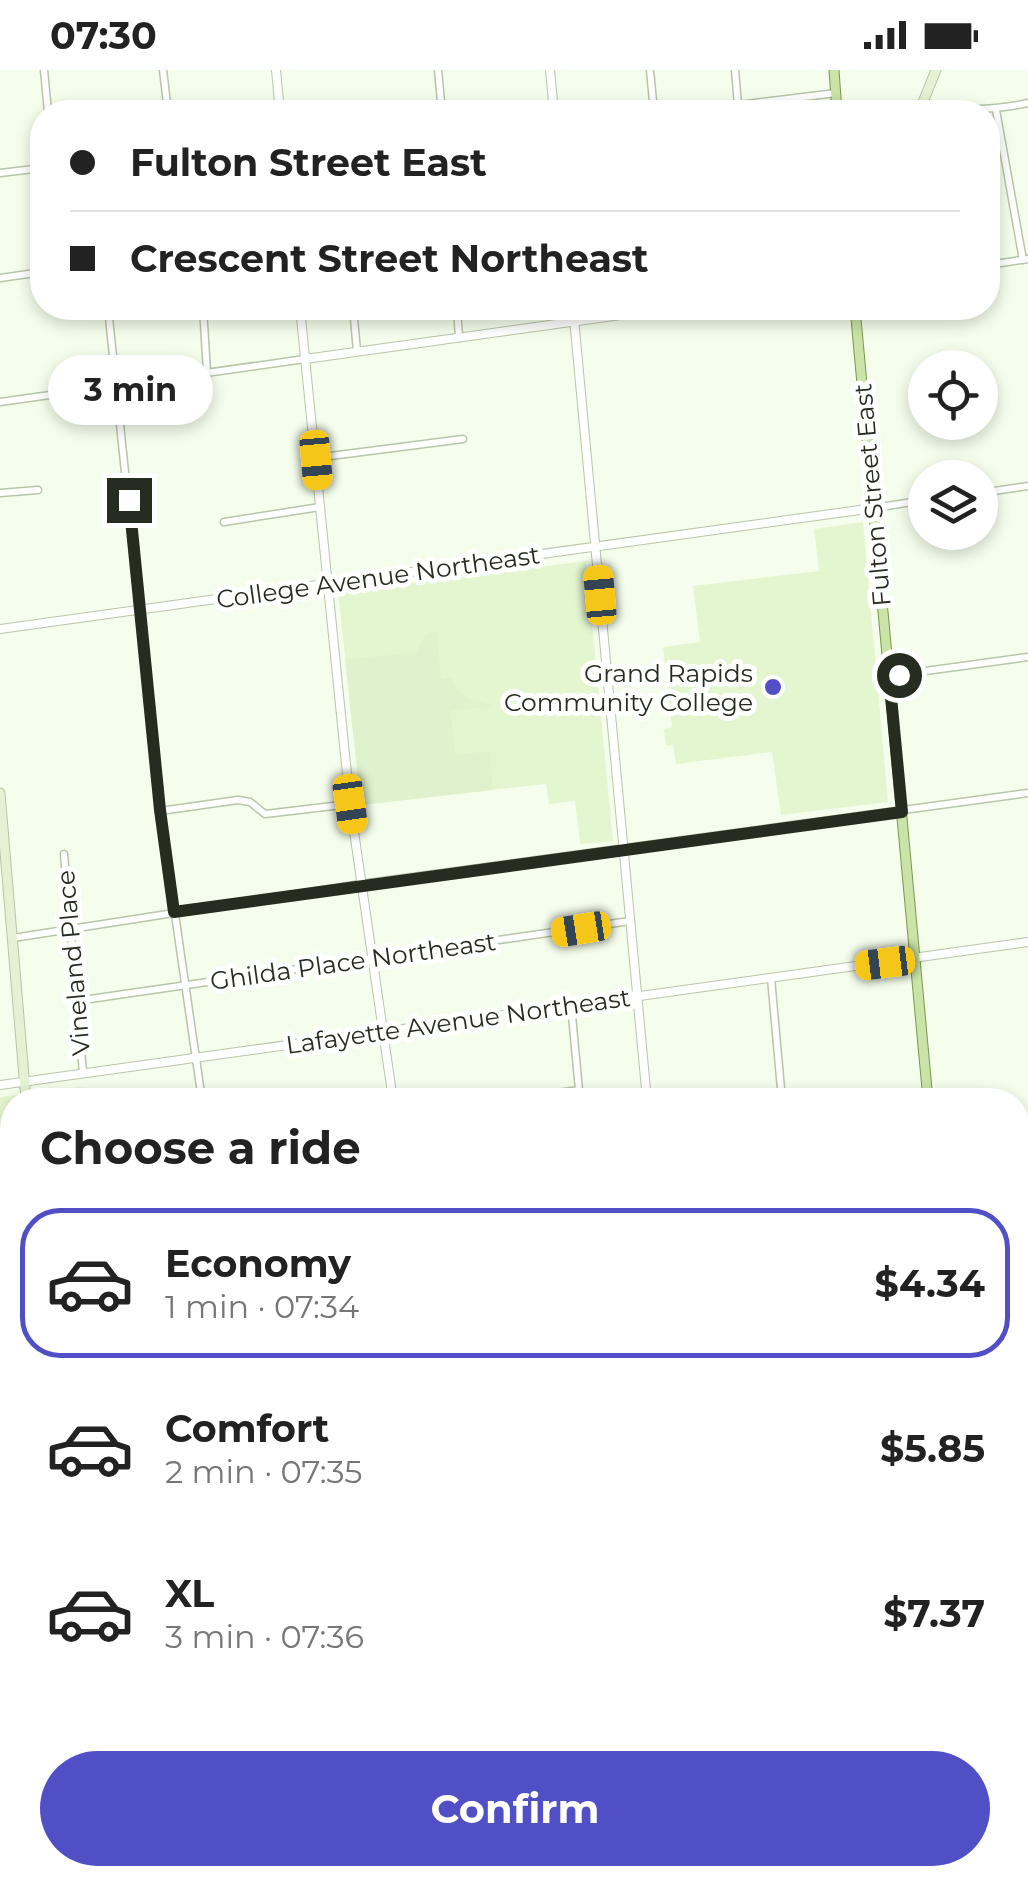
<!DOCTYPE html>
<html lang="en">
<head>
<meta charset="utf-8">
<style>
	body { margin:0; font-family:Montserrat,sans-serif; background:#f2f2f2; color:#222; height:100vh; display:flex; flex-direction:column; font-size:38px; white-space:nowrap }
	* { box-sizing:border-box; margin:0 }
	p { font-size:32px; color:#767676 }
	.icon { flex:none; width:55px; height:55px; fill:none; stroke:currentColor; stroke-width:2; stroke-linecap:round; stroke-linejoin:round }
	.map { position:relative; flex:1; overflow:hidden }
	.details { position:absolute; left:0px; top:1018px; width:1030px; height:798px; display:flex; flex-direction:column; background:#fff; border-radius:40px 40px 0 0; box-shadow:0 5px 15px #0003 }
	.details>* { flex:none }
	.banner { position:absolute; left:30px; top:30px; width:970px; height:220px; border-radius:40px; box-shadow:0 5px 15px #0003; display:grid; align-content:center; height:220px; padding:0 40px; background:#fff }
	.buttons { position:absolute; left:908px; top:280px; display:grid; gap:20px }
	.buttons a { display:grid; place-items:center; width:90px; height:90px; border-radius:50%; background:#fff; box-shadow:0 5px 15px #0003; font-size:50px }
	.end { position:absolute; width:45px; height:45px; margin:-22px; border:12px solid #272c21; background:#fff; box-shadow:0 0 0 5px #fff }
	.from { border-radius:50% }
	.bubble { position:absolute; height:70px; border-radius:35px; background:#fff; box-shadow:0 5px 15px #0003; font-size:32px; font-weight:700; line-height:70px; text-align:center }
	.car { position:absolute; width:30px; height:60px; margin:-30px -15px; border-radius:12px; box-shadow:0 0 8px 2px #0007; background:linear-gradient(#f5c518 24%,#345 0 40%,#f5c518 0 76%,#345 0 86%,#f5c518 0) }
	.banner b { display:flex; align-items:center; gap:35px; height:95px; font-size:38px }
	.banner b+b { border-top:2px solid #e0e0e0 }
	.banner i { width:25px; height:25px; background:#222 }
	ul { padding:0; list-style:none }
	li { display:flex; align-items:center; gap:30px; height:150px; margin:0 20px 15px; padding:0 20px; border:5px solid transparent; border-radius:40px }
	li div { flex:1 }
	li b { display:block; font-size:38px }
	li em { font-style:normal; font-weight:700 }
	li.on { border-color:#504fc6 }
	li>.icon { width:90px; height:90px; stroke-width:1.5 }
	h2 { padding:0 40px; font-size:45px; line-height:120px }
	.primary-button { display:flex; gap:20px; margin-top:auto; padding:20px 40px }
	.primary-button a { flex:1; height:115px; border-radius:60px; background:#504fc6; color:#fff; font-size:40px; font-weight:700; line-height:115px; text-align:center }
	.status { display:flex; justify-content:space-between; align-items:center; height:70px; padding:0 50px; background:#fff; direction:ltr }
	.status svg { height:28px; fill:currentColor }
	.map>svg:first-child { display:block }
	.built { fill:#e4f6d0 }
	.green { fill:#e0f1cd }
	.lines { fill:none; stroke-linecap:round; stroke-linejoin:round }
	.minor-casing { stroke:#b7c5a8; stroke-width:9 }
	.tertiary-casing { stroke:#b7c5a8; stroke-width:10 }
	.secondary-casing { stroke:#b7c5a8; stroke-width:11 }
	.primary-casing { stroke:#7a9750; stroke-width:11 }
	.motorway-casing { stroke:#7a9750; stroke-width:12 }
	.minor { stroke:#fff; stroke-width:6 }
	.tertiary { stroke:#fff; stroke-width:8 }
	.secondary { stroke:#e4f1d2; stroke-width:9 }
	.primary { stroke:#cae3a6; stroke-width:9 }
	.motorway { stroke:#a6d06a; stroke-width:10 }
	.route { stroke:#272c21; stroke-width:12 }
	.poi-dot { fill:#504fc6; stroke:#fff; stroke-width:4 }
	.labels { text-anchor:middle; stroke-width:10; stroke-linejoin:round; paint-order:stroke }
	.street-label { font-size:25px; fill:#272c21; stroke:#fff }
	.poi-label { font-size:25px; fill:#272c21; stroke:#fff; text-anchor:end }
</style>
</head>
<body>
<div class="status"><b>07:30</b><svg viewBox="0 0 49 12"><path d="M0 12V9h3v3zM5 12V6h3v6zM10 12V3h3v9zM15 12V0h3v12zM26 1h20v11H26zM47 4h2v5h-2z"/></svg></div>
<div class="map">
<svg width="1028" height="1813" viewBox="0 0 1028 1813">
	<rect width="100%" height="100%" fill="#f5feec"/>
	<!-- built -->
	<g class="built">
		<polygon points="863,452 888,732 781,745 772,682 676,694 673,675 666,676 664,659 672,657 663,577 700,572 693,516 819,501 814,459"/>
		<polygon points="586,491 613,771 580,774 575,731 549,734 546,714 361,735 338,522"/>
		<polygon points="81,1017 83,1030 12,1030 12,1234 0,1235 0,1027"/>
		<polygon points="12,1787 12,1802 88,1803 90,1813 0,1813 0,1794"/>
	</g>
	<!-- green -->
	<g class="green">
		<path d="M437,560l4,49 11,-1c3,21 24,22 42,28l-43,5 4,44 36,-4 1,39 -131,15 -16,-146 71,-6 9,-17z"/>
		<polygon points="225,1803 329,1803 331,1813 227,1813"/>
	</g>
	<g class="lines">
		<!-- minor casing -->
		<g class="minor-casing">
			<g id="minor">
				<polyline points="44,0 48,42"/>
				<polyline points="163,0 168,42"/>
				<polyline points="438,0 442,42"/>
				<polyline points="650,0 654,42"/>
				<polyline points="735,0 738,35"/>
				<path d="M922,35c26,8 79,4 106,-2"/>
				<polyline points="996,40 1023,190"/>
				<polyline points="682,42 836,23"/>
				<polyline points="0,103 42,98"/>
				<polyline points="988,195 1028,189"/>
				<polyline points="0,208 42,202"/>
				<polyline points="108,238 160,741 202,1030"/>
				<polyline points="203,238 207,302"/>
				<polyline points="353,238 357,281"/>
				<polyline points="457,238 459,268"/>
				<polyline points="0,332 305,289"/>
				<polyline points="315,388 463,369"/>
				<polyline points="0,423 38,420"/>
				<polyline points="980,423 1028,416"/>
				<polyline points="874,438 925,430"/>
				<polyline points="224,452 320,437"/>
				<polyline points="889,606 1028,587"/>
				<polyline points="160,741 238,730 250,732 265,744 350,734"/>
				<polyline points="64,784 83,1003"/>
				<polyline points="13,868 361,814 1028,723"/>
				<polyline points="771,908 782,1030"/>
				<polyline points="76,931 630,851"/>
				<polyline points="506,1030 579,1020 571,935"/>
				<polyline points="1018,1211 1028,1209"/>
				<polyline points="1018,1334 1028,1333"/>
				<polyline points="681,1813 687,1802"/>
				<polyline points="821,1813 828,1802"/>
			</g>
		</g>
		<!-- tertiary casing -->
		<g class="tertiary-casing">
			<g id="tertiary">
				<polyline points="276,0 280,42"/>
				<polyline points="550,0 554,42"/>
				<polyline points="300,238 350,734 393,1030"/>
				<polyline points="573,238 647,1030"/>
				<polyline points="305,289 671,238"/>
				<polyline points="0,559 874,438"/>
				<polyline points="0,1015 1028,872"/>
				<polyline points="1018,1100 1028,1099"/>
				<polyline points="0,1245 12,1245"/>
				<polyline points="1018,1564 1028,1562"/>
				<polyline points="1018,1662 1028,1660"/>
				<polyline points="0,1678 12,1676"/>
				<polyline points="504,1802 506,1813"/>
				<polyline points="949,1802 966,1813"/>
			</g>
		</g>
		<!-- secondary casing -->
		<g class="secondary-casing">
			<g id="secondary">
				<polyline points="919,42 936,0"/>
				<polyline points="0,723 26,1030"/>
				<polyline points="105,1802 107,1813"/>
				<polyline points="612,1802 614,1813"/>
			</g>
		</g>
		<!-- primary casing -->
		<g class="primary-casing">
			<g id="primary">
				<polyline points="834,0 837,42"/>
				<polyline points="855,238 928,1030"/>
				<polyline points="1018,1440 1028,1438"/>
				<polyline points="0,1649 12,1646"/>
				<polyline points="1007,1802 1008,1813"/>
			</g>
		</g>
		<!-- motorway casing -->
		<g class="motorway-casing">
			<g id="motorway">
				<polyline points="0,1737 12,1736"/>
				<polyline points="0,1781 12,1774"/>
			</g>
		</g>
		<!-- minor -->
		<use href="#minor" class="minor"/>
		<!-- tertiary -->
		<use href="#tertiary" class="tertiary"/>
		<!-- secondary -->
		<use href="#secondary" class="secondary"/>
		<!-- primary -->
		<use href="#primary" class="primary"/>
		<!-- motorway -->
		<use href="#motorway" class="motorway"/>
	</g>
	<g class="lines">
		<!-- route -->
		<polyline class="route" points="129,430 160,740 174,842 902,742 889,606 899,605"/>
	</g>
	<!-- markers -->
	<circle class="poi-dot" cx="773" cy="617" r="10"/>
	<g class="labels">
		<!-- street labels -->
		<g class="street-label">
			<text transform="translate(872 425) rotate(-95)" y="9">Fulton Street East</text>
			<text transform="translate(378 507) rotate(-8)" y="9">College Avenue Northeast</text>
			<text transform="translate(353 891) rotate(-8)" y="9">Ghilda Place Northeast</text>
			<text transform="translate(73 893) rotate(-95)" y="9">Vineland Place</text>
			<text transform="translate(458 951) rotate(-8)" y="9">Lafayette Avenue Northeast</text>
		</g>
		<!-- poi labels -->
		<g class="poi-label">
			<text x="753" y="612">Grand Rapids<tspan x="753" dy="29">Community College</tspan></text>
		</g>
	</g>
</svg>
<div class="buttons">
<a><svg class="icon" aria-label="locate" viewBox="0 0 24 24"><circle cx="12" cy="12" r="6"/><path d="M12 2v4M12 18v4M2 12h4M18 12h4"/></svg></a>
<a><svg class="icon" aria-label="layers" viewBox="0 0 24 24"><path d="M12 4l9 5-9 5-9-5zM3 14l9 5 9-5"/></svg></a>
</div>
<i class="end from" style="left:899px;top:605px"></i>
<i class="end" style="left:129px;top:430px"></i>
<div class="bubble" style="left:48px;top:285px;width:165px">3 min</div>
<i class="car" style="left:316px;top:390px;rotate:175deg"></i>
<i class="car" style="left:600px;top:525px;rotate:355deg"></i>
<i class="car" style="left:350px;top:734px;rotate:172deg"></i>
<i class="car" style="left:581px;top:859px;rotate:261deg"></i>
<i class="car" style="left:885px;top:893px;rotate:263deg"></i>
<div class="banner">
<b><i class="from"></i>Fulton Street East</b>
<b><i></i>Crescent Street Northeast</b>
</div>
<section class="details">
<h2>Choose a ride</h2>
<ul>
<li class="on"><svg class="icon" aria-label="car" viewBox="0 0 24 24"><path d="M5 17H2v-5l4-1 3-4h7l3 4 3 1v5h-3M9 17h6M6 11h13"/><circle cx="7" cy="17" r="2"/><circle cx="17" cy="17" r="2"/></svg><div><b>Economy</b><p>1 min · 07:34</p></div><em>$4.34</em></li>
<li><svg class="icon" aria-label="car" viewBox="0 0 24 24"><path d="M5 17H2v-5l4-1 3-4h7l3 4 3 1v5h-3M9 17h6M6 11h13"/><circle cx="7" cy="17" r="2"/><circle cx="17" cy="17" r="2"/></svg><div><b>Comfort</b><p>2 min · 07:35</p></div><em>$5.85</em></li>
<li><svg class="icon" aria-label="car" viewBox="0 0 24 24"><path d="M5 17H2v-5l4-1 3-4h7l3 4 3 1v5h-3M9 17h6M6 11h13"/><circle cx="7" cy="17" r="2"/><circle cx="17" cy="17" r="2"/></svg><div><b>XL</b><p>3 min · 07:36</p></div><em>$7.37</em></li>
</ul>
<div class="primary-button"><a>Confirm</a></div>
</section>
</div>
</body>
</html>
